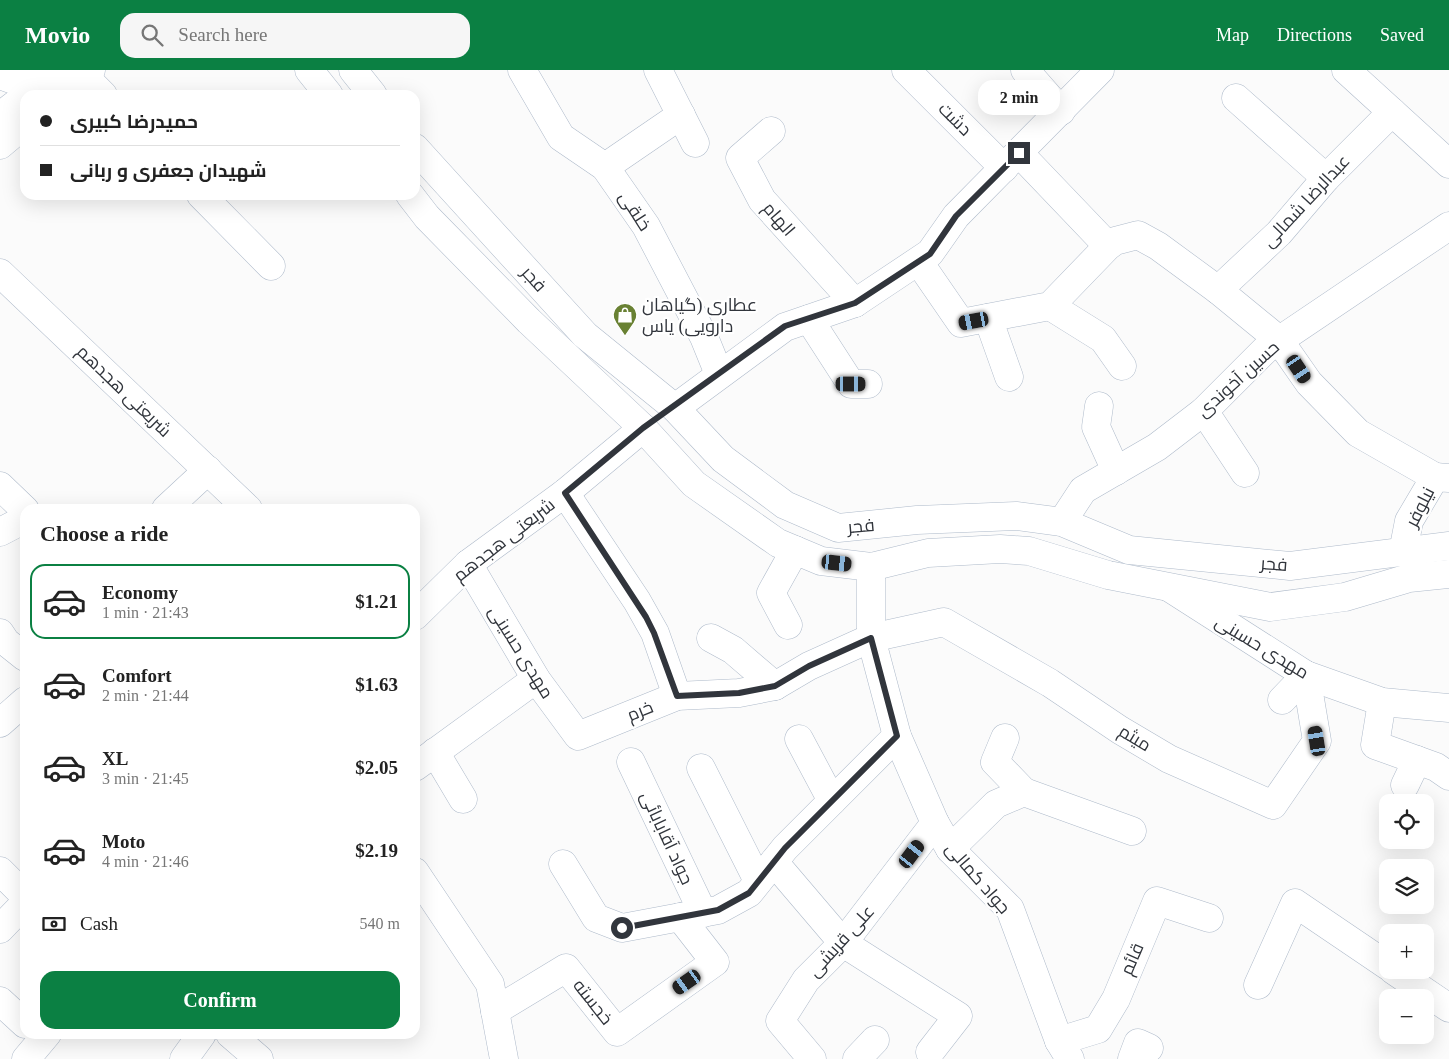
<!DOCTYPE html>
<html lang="en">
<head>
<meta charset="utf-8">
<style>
	body { margin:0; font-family:"Times New Roman",Cairo,serif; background:#f6f6f6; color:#222; height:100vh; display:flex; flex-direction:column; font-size:19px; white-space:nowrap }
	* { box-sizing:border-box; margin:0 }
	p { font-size:16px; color:#767676 }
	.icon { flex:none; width:28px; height:28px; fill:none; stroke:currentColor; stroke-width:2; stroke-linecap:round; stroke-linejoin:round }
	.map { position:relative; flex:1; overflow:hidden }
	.drawer { position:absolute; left:20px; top:434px; width:400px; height:535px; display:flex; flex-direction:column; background:#fff; border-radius:15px; box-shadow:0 5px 20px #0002 }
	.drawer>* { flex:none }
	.hud { position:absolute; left:20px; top:20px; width:400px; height:110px; border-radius:15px; box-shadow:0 5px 20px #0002; display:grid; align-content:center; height:110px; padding:0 20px; background:#fff }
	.controls { position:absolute; left:1379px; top:724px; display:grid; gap:10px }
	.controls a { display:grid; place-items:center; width:55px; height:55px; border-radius:10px; background:#fff; box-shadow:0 5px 20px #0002; font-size:25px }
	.end { position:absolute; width:22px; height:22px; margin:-11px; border:6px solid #31353c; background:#fff; box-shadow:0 0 0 2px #fff }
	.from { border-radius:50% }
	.bubble { position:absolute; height:35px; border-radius:15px; background:#fff; box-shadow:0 5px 20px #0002; font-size:16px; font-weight:600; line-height:35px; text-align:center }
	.car { position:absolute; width:15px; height:30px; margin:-15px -8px; border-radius:6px; box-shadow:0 0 4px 1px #0007; background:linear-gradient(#222 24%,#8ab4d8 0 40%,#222 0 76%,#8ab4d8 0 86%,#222 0) }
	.hud b { display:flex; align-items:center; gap:18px; height:48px; font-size:19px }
	.hud b+b { border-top:1px solid #e0e0e0 }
	.hud i { width:12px; height:12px; background:#222 }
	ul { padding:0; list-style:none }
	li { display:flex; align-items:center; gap:15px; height:75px; margin:0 10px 8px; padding:0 10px; border:2px solid transparent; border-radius:15px }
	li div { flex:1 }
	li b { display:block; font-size:19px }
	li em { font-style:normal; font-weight:600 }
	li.on { border-color:#0b8043 }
	li>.icon { width:45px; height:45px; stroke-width:1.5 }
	h2 { padding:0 20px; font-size:22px; line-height:60px }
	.pay { display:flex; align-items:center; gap:12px; height:55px; padding:0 20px; font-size:19px }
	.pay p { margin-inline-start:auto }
	.cta { display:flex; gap:10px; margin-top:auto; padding:10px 20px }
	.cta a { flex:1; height:58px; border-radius:15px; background:#0b8043; color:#fff; font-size:20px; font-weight:600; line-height:58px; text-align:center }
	header { display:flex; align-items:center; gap:30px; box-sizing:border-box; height:70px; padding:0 25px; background:#0b8043; color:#fff }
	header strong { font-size:24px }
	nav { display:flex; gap:28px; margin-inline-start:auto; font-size:18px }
	.search { width:350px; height:45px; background:#f6f6f6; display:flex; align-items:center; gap:12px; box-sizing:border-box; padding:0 18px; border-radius:15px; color:#767676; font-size:19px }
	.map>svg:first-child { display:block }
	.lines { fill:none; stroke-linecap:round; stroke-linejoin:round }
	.minor-casing { stroke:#aebaca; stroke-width:29 }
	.major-casing { stroke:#aebaca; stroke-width:29 }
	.minor { stroke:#fff; stroke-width:28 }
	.major { stroke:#fff; stroke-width:28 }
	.route { stroke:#31353c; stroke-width:6 }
	.labels { text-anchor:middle; stroke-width:4.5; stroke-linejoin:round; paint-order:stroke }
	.street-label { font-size:18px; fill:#31353c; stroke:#fff }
	.poi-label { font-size:18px; fill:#31353c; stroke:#fff; text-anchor:start }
</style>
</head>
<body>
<header>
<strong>Movio</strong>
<div class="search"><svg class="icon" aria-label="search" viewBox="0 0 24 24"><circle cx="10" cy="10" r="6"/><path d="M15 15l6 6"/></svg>Search here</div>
<nav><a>Map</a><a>Directions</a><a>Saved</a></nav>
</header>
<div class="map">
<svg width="1449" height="989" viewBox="0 0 1449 989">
	<rect width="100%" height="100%" fill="#fbfbfb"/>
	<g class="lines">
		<!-- minor casing -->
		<g class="minor-casing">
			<g id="minor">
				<polyline points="78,0 103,25"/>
				<polyline points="522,0 561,67 605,97 646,156 704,267 719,304"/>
				<polyline points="658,0 695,73"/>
				<polyline points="906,0 1004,98"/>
				<polyline points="1025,0 1061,41"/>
				<polyline points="1346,0 1449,94"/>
				<polyline points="0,5 36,18 24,0"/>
				<polyline points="1236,28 1326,108"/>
				<polyline points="771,61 740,88 762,130 855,233"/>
				<polyline points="1019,83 1108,176"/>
				<polyline points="605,97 681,45"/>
				<polyline points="201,125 271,196"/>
				<polyline points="919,192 961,253 1050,236 1108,176 1115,171 1138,165 1158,176 1218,220 1279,270 1309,313 1358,363 1435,407"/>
				<polyline points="0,203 248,439"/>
				<polyline points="1218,220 1279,163 1326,108 1392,42"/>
				<polyline points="1050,236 1103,269 1122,296"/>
				<polyline points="988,248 1009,307"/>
				<polyline points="809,249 851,314 868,314"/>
				<polyline points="1099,336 1096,357 1116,401"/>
				<polyline points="675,338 785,257 855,233 930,183 956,146 1100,0"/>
				<polyline points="1204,341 1245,403"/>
				<polyline points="0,416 25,440"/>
				<polyline points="565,423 637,531 655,563 677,626"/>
				<polyline points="166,439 208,400"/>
				<polyline points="1062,452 1083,420 1157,377 1204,341 1265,280 1449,156"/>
				<polyline points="0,462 25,449"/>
				<polyline points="1403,482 1409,451 1435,407 1449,408"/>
				<polyline points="468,494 536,609 578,666 677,626 739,623 775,616 809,596 871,568 944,552 1050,613 1120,660 1169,689 1273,735 1317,671 1306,605"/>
				<polyline points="871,497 871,568 897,666 935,753 950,779 1010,839 1059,971 1070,989"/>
				<polyline points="1170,518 1306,605 1382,632 1449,638"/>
				<polyline points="415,546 468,494 565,423 643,358"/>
				<polyline points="788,555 771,523 795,480"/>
				<polyline points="0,563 6,572 25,587"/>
				<polyline points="711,568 733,580 775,616"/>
				<polyline points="1282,630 1306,605"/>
				<polyline points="1382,632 1375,675 1436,697 1449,706"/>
				<polyline points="0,653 25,631"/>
				<polyline points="1005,668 995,692 1024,722"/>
				<polyline points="799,669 832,731"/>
				<polyline points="435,682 463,729"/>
				<polyline points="631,692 703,843"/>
				<polyline points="415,697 536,609"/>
				<polyline points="701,698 758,811"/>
				<polyline points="1405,715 1417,690"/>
				<polyline points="950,779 996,734 1024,722 1132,761"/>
				<polyline points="774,792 843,873 958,946 930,982"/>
				<polyline points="563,794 596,848 622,858 718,840 749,823 785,778 897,666"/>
				<polyline points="0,801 25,826"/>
				<polyline points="415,802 490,914 504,989"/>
				<polyline points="0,859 25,833"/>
				<polyline points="1393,900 1449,938"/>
				<polyline points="1258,915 1295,833 1388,896"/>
				<polyline points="0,931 25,954"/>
				<polyline points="495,941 566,898 617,962 715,892 680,847"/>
				<polyline points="230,964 259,989"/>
				<polyline points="1059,971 1098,959 1116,929 1157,831 1209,848"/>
				<polyline points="26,989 47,964"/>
				<polyline points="184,989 202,964"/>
				<polyline points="812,989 780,951 806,910 843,873 935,753"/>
				<polyline points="857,989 875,970"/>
				<polyline points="1132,989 1138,973 1149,978"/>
			</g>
		</g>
		<!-- major casing -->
		<g class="major-casing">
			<g id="major">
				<polyline points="309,0 329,25"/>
				<polyline points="353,0 373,25"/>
				<polyline points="27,25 60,0"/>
				<polyline points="61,25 91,0"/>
				<polyline points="0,46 25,27"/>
				<polyline points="0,75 25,54"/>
				<polyline points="415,78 585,265 675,338 723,389 785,435 838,458 917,450 1016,446 1062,452 1129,480 1290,496 1449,476"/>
				<polyline points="410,125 427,147 529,251 643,358 694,414 778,473 821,491 871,497 928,483 1000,479 1029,481 1108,505 1270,537 1345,527 1409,508 1449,504"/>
			</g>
		</g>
		<!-- minor -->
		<use href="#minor" class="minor"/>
		<!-- major -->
		<use href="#major" class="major"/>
	</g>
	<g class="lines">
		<!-- route -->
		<polyline class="route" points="622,858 718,840 749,823 785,778 897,666 871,568 809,596 775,616 739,623 677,626 654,563 646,547 565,423 643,358 785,256 855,233 930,184 956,146 1019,83"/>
	</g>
	<!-- icons -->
	<defs>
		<g id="shop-pin" transform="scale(1.25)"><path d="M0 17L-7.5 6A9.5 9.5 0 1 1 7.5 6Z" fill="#698133" stroke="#fff"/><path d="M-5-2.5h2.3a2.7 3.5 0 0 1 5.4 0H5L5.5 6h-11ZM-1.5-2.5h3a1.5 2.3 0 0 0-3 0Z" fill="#fff"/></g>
	</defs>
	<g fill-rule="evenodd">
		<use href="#shop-pin" x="625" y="245"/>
	</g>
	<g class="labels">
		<!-- street labels -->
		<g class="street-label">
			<text transform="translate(955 49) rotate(45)" y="6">دشت</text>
			<text transform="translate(1306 131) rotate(-47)" y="6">عبدالرضا شمالی</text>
			<text transform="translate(635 141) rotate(57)" y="6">خلقی</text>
			<text transform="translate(779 149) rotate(49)" y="6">الهام</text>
			<text transform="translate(534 209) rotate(48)" y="6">فجر</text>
			<text transform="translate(1238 309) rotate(-42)" y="6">حسین آخوندی</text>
			<text transform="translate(124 321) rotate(44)" y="6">شریعتی هجدهم</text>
			<text transform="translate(1420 437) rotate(-63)" y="6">نیلوفر</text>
			<text transform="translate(861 456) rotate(-5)" y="6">فجر</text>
			<text transform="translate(504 470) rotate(-38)" y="6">شریعتی هجدهم</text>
			<text transform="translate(1274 494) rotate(4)" y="6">فجر</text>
			<text transform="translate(1262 577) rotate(31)" y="6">مهدی حسینی</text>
			<text transform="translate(521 582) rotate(58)" y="6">مهدی حسینی</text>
			<text transform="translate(640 641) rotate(-22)" y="6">خرم</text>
			<text transform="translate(1135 668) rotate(31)" y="6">میثم</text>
			<text transform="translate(667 768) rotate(65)" y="6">جواد آقابابائی</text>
			<text transform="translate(978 808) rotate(49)" y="6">جواد کمالی</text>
			<text transform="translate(841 871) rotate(-48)" y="6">علی قریشی</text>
			<text transform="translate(1132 889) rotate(-67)" y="6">قائم</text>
			<text transform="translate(593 932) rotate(52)" y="6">خجسته</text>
		</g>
		<!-- poi labels -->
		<g class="poi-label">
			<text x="642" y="241">عطاری (گیاهان<tspan x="642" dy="21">دارویی) یاس</tspan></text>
		</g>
	</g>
</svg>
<div class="controls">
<a><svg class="icon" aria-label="locate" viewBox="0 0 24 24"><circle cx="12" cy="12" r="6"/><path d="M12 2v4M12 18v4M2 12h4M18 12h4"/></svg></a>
<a><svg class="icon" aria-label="layers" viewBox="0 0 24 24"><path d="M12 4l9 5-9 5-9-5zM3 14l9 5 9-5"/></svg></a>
<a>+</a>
<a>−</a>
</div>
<i class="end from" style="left:622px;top:858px"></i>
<i class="end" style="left:1019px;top:83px"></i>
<div class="bubble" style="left:978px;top:10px;width:82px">2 min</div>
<i class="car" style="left:974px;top:251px;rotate:259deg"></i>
<i class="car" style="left:1299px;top:299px;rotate:146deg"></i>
<i class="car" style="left:851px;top:314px;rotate:90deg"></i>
<i class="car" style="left:837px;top:493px;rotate:96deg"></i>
<i class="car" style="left:1317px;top:671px;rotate:351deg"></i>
<i class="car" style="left:912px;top:784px;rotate:37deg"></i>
<i class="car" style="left:687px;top:912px;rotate:235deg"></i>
<div class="hud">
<b><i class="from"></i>حمیدرضا کبیری</b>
<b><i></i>شهیدان جعفری و ربانی</b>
</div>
<section class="drawer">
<h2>Choose a ride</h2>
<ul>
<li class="on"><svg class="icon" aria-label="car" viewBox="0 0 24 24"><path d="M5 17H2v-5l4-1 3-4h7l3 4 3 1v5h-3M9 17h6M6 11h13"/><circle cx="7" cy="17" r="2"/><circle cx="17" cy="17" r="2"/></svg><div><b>Economy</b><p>1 min · 21:43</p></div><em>$1.21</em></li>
<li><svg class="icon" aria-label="car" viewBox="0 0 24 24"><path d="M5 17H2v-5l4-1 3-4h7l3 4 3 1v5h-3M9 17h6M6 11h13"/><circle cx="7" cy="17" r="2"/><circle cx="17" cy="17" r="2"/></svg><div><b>Comfort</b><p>2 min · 21:44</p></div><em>$1.63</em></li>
<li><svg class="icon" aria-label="car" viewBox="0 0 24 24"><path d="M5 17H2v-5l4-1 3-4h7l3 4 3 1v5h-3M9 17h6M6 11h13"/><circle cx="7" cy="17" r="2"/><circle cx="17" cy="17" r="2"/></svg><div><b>XL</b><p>3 min · 21:45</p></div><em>$2.05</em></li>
<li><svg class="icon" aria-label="car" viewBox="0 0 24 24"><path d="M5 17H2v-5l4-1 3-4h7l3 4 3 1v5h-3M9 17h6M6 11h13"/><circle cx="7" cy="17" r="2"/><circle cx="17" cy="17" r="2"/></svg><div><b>Moto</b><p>4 min · 21:46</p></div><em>$2.19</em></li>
</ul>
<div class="pay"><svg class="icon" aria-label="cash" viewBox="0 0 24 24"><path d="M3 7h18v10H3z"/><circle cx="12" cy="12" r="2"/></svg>Cash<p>540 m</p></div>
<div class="cta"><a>Confirm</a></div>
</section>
</div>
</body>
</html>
